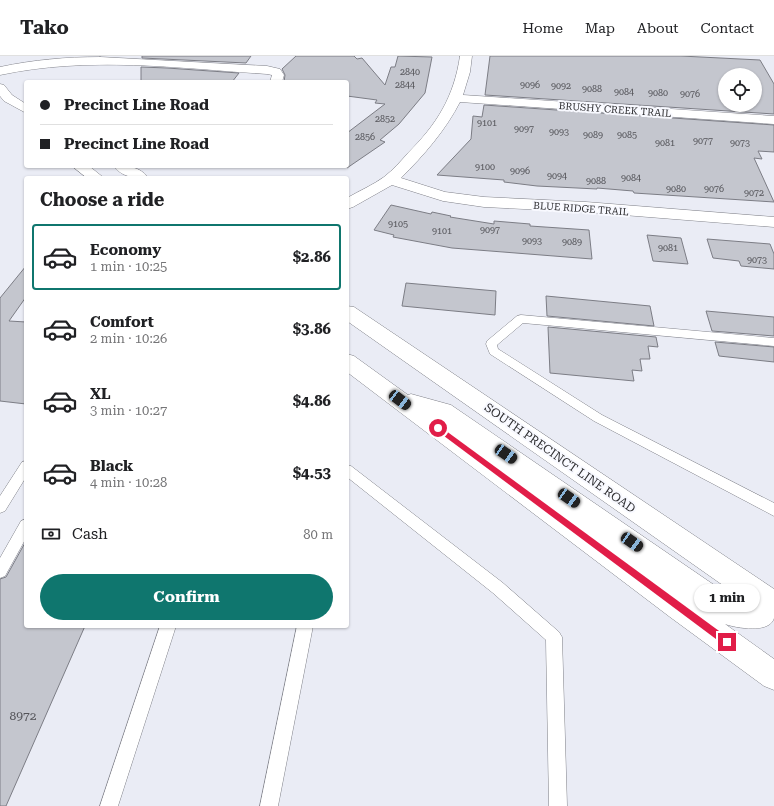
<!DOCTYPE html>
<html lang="en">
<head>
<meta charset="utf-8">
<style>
	body { margin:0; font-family:"Roboto Serif",serif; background:#f2f2f2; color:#202124; height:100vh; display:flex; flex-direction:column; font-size:15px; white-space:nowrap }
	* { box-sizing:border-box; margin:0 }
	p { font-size:13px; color:#757577 }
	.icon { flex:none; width:22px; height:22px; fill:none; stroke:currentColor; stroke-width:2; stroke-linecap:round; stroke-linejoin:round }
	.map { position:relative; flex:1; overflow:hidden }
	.details { position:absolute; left:24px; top:120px; width:325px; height:452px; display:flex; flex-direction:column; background:#fff; border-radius:4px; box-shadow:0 1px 3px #0004 }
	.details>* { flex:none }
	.top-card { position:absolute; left:24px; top:24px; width:325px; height:88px; border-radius:4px; box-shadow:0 1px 3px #0004; display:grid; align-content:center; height:88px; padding:0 16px; background:#fff }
	.fabs { position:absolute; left:718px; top:12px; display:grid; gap:8px }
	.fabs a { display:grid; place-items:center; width:44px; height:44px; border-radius:50%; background:#fff; box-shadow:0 1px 3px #0004; font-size:20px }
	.end { position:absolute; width:18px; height:18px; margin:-9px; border:5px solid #e11d48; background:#fff; box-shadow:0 0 0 2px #fff }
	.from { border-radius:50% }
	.bubble { position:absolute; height:28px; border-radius:14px; background:#fff; box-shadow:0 1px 3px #0004; font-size:13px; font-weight:700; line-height:28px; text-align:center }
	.car { position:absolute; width:12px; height:24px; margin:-12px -6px; border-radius:5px; box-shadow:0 0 3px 1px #0007; background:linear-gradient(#222 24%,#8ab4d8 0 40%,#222 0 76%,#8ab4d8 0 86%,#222 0) }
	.top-card b { display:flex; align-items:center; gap:14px; height:38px; font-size:15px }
	.top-card b+b { border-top:1px solid #e0e0e0 }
	.top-card i { width:10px; height:10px; background:#202124 }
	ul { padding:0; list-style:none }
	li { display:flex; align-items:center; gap:12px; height:66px; margin:0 8px 6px; padding:0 8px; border:2px solid transparent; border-radius:4px }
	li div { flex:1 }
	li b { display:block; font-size:15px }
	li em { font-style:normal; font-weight:700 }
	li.current { border-color:#0f766e }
	li>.icon { width:36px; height:36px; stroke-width:1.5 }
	h2 { padding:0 16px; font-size:18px; line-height:48px }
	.pay { display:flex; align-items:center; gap:10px; height:44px; padding:0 16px; font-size:15px }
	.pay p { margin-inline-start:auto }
	.primary-button { display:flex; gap:8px; margin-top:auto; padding:8px 16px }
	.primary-button a { flex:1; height:46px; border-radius:24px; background:#0f766e; color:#fff; font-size:16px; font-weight:700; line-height:46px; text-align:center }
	header { display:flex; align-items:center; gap:24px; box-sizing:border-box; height:56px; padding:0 20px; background:#fff; border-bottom:1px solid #e0e0e0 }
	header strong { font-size:19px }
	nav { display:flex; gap:22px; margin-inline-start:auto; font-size:14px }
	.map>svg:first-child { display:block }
	.building { fill:#c4c6ce; stroke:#7c7d85; fill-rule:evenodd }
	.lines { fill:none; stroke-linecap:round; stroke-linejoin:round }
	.lane-casing { stroke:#7f8088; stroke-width:1 }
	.street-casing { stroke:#7f8088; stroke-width:1 }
	.secondary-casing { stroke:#7f8088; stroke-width:1 }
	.lane { fill:#fff; fill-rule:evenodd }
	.street { fill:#fff; fill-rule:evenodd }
	.secondary { fill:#fff; fill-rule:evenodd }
	.route { fill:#e11d48 }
	.labels { text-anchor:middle; stroke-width:4; stroke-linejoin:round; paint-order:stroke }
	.far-number-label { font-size:9px; fill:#535358 }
	.far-street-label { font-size:10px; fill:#2d2d30; stroke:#f8f9ff }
	.street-label { font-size:12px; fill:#2d2d30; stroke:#f8f9ff }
	.near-number-label { font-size:12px; fill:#535358 }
</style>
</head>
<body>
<header>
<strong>Tako</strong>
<nav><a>Home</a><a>Map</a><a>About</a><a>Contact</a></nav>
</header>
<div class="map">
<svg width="774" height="750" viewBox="0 0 774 750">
	<rect width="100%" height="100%" fill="#eaecf5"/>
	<!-- building -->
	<g class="building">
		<polygon points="142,0 251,0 246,7 142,2"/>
		<polygon points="296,0 354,0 357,3 362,2 385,29 391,11 395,11 398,0 432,1 425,37 399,68 380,84 385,86 347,112 347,77 385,48 375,47 377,44 347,40 347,26 284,26 285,19 282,13"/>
		<path d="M490,0h191l79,4 14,24v30l-289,-19zM725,19h30v30h-30z"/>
		<polygon points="141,11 167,12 239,17 232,26 141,26"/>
		<polygon points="484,49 774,69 774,96 758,95 762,103 754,102 774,146 634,137 633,135 597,132 597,133 537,130 504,126 504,124 437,119 471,83 473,60 482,61"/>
		<polygon points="391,149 431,158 432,156 451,160 450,161 494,168 494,165 530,168 530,170 589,174 592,203 452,192 393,181 394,179 374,174"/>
		<polygon points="647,179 681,182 688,208 653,205"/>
		<polygon points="707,183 770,188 774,198 774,213 741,210 739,205 713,202"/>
		<polygon points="26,210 26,241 9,265 26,266 26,348 0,345 0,242"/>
		<polygon points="406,227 496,235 495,259 402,250"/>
		<polygon points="546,240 650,250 654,270 547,260"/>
		<polygon points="706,255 774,261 774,280 712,275"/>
		<polygon points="548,271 656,281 658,291 648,290 650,303 640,303 642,315 632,314 634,325 550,317"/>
		<polygon points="715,286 774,291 774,306 719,300"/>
		<polygon points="26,485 26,570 85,570 6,750 0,750 0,523 6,521"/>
	</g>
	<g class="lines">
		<!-- lane casing -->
		<g class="lane-casing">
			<g id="lane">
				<polygon points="521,259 774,282 774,290 523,267 497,289 498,293 602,359 774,447 774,460 594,365 490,298 486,288 487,285 517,260"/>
				<polygon points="26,405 26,421 5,455 0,457 0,440 22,406"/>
				<polygon points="347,409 351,410 503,527 559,576 562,581 567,750 549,750 546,584 493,537 347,421"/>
				<polygon points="26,463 26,482 5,520 0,522 0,502 21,465"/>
				<polygon points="160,570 176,570 118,750 100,750"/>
				<polygon points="297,570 313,570 278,750 260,750"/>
			</g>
		</g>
		<!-- street casing -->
		<g class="street-casing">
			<g id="street">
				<path d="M460,0h12l-2,16 -7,23 311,21v8l-314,-22c-15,29 -36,53 -59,76l44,14 39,5 102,5 188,15v10l-188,-15 -102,-5 -41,-6 -51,-16 -39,22 -6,2v-11c12,-7 26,-13 37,-21 9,-7 17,-16 24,-24 29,-29 46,-56 52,-97z"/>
				<path d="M100,1l167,9 13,3 4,6 -2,7h-12l2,-7 -5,-1c-89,-6 -179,-18 -267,1v-8c33,-7 66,-10 100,-10z"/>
			</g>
		</g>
		<!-- secondary casing -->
		<g class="secondary-casing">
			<g id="secondary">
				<polygon points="0,28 4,29 12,39 26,48 26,57 4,45 0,40"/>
				<polygon points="72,110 89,110 104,122 87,122"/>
				<path d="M114,110c13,0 26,0 34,12 -12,0 -26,0 -34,-12z"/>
				<path d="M347,250l7,1 420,282c0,9 0,21 0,29 -4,16 -38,10 -49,6l49,35v31l-10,-4 -94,-69 -323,-245v-18l7,2 54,39 3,-1 40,11 285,195h8l-397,-279z"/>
			</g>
		</g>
		<!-- lane -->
		<use href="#lane" class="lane"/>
		<!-- street -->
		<use href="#street" class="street"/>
		<!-- secondary -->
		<use href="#secondary" class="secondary"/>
	</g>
	<!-- route -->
	<polygon class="route" points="438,369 730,583 731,586 730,589 727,590 724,589 436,374 436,370"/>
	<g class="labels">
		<!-- far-number labels -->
		<g class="far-number-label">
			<text x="410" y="19">2840</text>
			<text x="405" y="32">2844</text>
			<text x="530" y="32">9096</text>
			<text x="561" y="33">9092</text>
			<text x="592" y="36">9088</text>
			<text x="624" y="39">9084</text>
			<text x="658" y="40">9080</text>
			<text x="690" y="41">9076</text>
			<text x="385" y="66">2852</text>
			<text x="487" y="70">9101</text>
			<text x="524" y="76">9097</text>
			<text x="559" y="79">9093</text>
			<text x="593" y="82">9089</text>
			<text x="627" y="82">9085</text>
			<text x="365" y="84">2856</text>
			<text x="703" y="88">9077</text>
			<text x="665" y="90">9081</text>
			<text x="740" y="90">9073</text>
			<text x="485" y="114">9100</text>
			<text x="520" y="118">9096</text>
			<text x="557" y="123">9094</text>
			<text x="631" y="125">9084</text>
			<text x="596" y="128">9088</text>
			<text x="676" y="136">9080</text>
			<text x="714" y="136">9076</text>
			<text x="754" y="140">9072</text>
			<text x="398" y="171">9105</text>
			<text x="490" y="177">9097</text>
			<text x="442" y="178">9101</text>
			<text x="532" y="188">9093</text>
			<text x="572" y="189">9089</text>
			<text x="668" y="195">9081</text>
			<text x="757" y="207">9073</text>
		</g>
		<!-- far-street labels -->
		<g class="far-street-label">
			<text transform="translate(615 53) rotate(4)" y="4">BRUSHY CREEK TRAIL</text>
			<text transform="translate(581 152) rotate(4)" y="4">BLUE RIDGE TRAIL</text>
		</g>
		<!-- street labels -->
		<g class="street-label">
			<text transform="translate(560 402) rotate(35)" y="4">SOUTH PRECINCT LINE ROAD</text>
		</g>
		<!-- near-number labels -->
		<g class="near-number-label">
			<text x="23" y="664">8972</text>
		</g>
	</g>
</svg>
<div class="fabs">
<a><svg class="icon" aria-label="locate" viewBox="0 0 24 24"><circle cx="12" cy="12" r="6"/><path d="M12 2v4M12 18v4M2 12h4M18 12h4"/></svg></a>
</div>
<i class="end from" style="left:438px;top:372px"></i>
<i class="end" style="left:727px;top:586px"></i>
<div class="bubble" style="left:694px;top:528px;width:66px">1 min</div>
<i class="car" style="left:400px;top:344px;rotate:127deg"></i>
<i class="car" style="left:506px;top:398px;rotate:124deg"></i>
<i class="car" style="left:569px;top:442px;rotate:125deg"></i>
<i class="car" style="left:632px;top:486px;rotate:125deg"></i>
<div class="top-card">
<b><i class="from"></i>Precinct Line Road</b>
<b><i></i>Precinct Line Road</b>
</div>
<section class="details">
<h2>Choose a ride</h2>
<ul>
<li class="current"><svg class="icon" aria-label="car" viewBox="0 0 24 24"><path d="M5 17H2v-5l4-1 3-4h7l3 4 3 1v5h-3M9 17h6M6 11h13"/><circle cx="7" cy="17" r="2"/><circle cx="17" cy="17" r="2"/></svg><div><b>Economy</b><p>1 min · 10:25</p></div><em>$2.86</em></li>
<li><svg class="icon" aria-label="car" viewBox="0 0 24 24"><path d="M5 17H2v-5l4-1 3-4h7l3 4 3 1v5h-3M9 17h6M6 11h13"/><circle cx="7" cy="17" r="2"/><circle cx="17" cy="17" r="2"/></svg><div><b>Comfort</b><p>2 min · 10:26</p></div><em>$3.86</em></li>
<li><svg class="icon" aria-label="car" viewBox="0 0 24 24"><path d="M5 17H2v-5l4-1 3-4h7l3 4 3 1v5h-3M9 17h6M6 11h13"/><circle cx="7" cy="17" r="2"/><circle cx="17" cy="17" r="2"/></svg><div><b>XL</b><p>3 min · 10:27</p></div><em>$4.86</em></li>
<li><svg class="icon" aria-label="car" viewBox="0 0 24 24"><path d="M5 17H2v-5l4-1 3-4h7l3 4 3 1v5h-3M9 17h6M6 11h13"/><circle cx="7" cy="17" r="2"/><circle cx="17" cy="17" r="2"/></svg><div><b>Black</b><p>4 min · 10:28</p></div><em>$4.53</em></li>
</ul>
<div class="pay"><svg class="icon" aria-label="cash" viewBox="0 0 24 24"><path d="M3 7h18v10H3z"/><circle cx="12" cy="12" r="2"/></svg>Cash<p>80 m</p></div>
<div class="primary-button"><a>Confirm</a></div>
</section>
</div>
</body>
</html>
